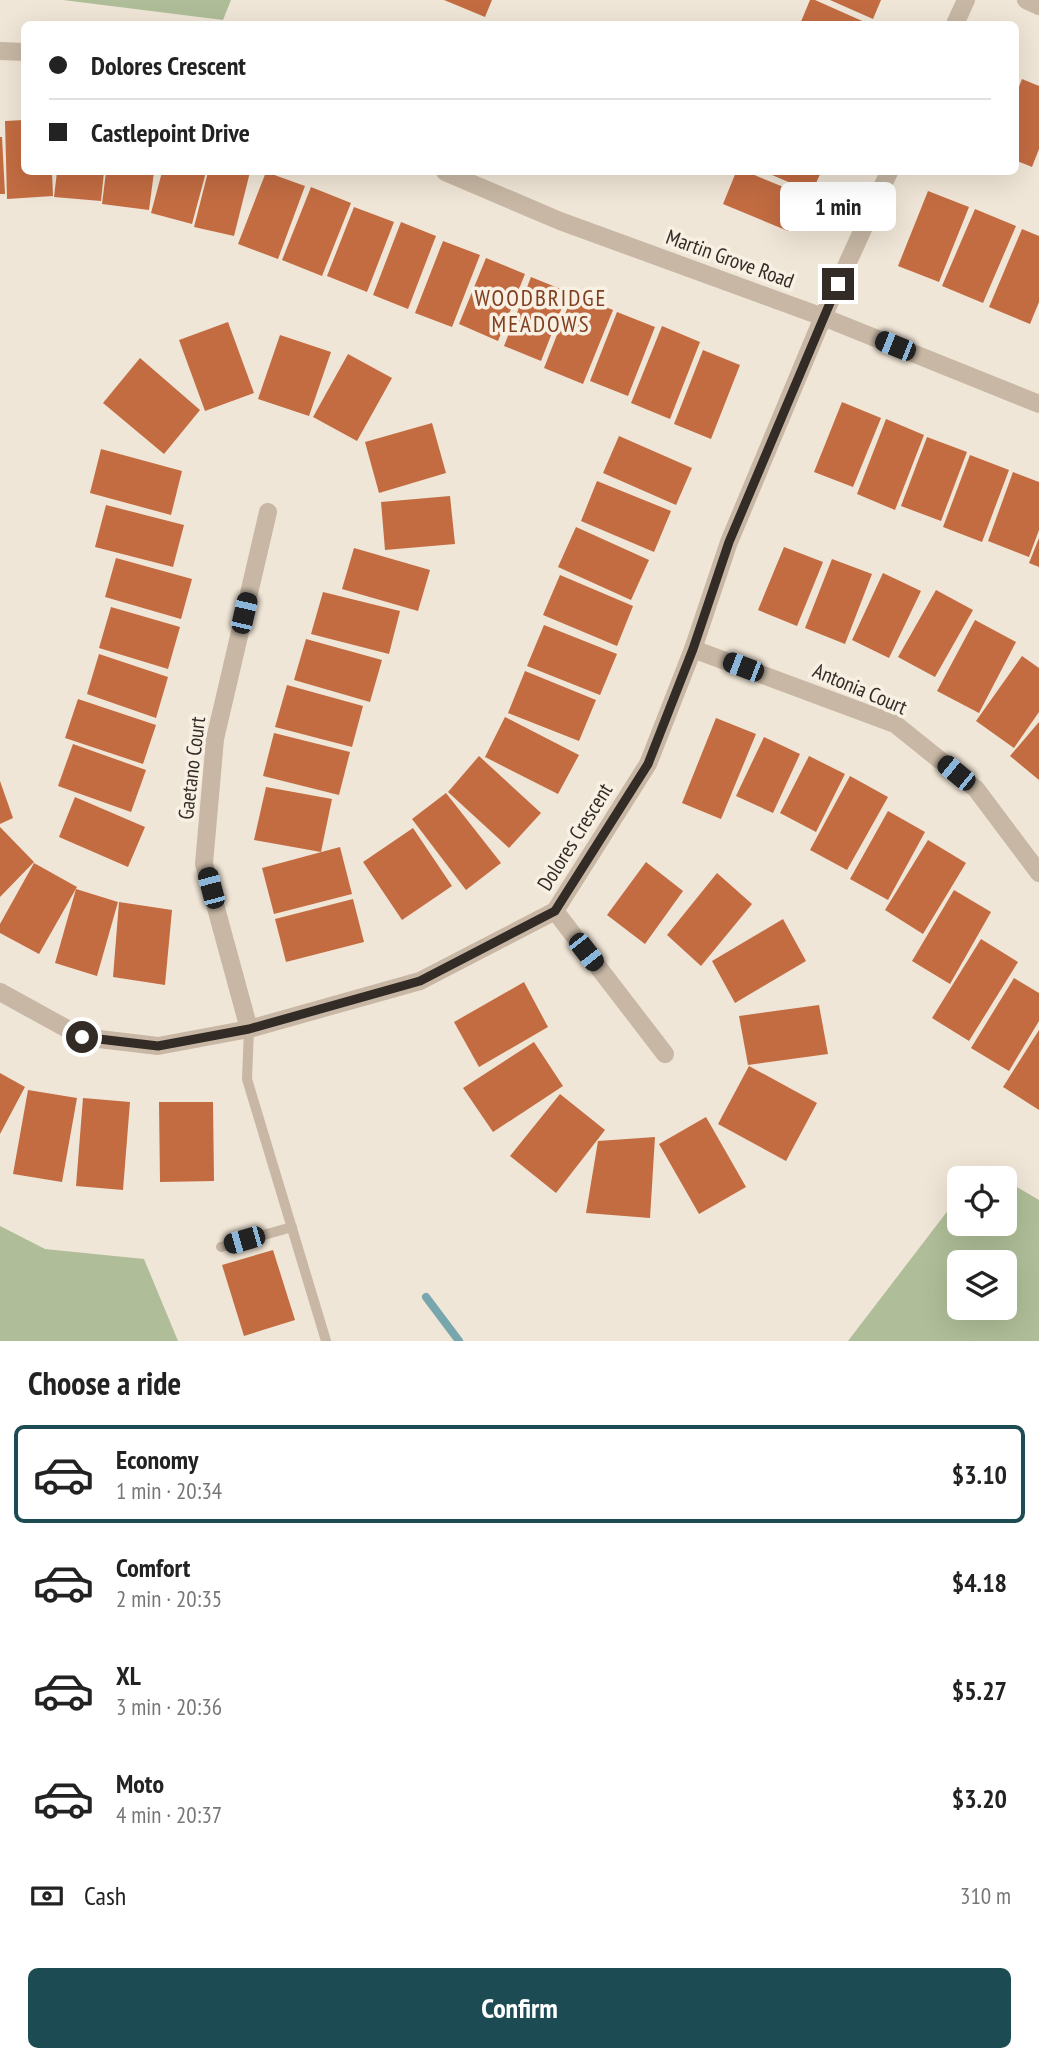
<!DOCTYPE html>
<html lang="en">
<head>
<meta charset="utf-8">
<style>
	body { margin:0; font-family:"PT Sans Narrow",sans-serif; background:#f6f6f6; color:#222; height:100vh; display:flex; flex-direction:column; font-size:26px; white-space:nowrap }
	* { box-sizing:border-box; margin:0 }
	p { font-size:23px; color:#767676 }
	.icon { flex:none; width:38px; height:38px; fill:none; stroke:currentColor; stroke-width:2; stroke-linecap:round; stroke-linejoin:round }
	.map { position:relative; height:1341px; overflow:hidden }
	.panel { display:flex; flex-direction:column; background:#fff; flex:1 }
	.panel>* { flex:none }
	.top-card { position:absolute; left:21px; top:21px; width:998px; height:154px; border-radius:10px; box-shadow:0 7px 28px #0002; display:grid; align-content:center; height:154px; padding:0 28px; background:#fff }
	.fabs { position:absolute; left:947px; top:1166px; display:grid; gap:14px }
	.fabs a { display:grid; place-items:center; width:70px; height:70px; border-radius:10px; background:#fff; box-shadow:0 7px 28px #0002; font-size:35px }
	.end { position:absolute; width:32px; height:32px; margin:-16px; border:9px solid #332b26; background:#fff; box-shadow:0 0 0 4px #fff }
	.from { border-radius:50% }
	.bubble { position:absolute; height:49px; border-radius:10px; background:#fff; box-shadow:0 7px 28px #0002; font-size:23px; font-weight:600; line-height:49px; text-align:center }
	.car { position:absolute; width:21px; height:42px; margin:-21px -10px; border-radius:9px; box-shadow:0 0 5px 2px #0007; background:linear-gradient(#222 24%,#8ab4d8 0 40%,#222 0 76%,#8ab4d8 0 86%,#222 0) }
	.top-card b { display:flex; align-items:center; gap:24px; height:66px; font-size:26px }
	.top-card b+b { border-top:2px solid #e0e0e0 }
	.top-card i { width:18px; height:18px; background:#222 }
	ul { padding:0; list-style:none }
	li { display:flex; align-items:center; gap:21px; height:98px; margin:0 14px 10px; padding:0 14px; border:4px solid transparent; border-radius:10px }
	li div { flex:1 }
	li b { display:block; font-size:26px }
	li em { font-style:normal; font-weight:600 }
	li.on { border-color:#1c4b53 }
	li>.icon { width:63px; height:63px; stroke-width:1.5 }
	h2 { padding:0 28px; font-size:32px; line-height:84px }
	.pay { display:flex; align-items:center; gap:18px; height:77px; padding:0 28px; font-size:26px }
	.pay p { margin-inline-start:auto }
	.primary-button { display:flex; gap:14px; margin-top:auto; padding:14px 28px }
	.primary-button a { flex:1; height:80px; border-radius:10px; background:#1c4b53; color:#fff; font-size:28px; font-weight:600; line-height:80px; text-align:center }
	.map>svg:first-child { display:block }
	.green { fill:#afbe98; fill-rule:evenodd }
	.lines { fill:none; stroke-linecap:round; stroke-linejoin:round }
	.stream { stroke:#77a6ac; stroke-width:8 }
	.building { fill:#c36c42 }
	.service { stroke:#c7b7a4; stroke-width:10 }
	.minor { stroke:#c7b7a4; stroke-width:18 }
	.tertiary { stroke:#c7b7a4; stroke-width:18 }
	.route { stroke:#332b26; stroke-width:9 }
	.labels { text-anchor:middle; stroke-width:7; stroke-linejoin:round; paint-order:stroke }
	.street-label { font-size:21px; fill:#332b26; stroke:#f8f0e3 }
	.neighbourhood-label { font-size:23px; letter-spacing:2px; fill:#803f21; stroke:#f8f0e3 }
</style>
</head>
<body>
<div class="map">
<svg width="1039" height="1341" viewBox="0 0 1039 1341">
	<rect width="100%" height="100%" fill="#f0e6d7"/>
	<!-- green -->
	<g class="green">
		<polygon points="63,0 231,0 223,20"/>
		<path d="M1005,1180l34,20v141h-191l111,-145v27h45zM959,1262h45v45h-45z"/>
		<polygon points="0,1226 45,1249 144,1259 178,1341 0,1341"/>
	</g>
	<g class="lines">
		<!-- stream -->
		<polyline class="stream" points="426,1297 459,1341"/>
	</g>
	<!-- building -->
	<g class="building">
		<polygon points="444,0 492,0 485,17"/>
		<polygon points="810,0 815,0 869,24 800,24"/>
		<polygon points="830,0 881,0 873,19"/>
		<polygon points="1022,79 1039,86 1039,149 1032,167 1015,160 1015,97"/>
		<polygon points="24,120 24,172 52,172 53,196 7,199 5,121"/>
		<polygon points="0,137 2,137 5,194 0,194"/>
		<polygon points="57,172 104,172 101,201 54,197"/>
		<polygon points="106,172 154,172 149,210 102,204"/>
		<polygon points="162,172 206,172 192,224 151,213"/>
		<polygon points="208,172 250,172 234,236 194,227"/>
		<polygon points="266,172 305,186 278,259 238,244"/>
		<polygon points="736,172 747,172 803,195 788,231 723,204"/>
		<polygon points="765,172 821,172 812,192"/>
		<polygon points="311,187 351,203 322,276 282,260"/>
		<polygon points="928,191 969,207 939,282 898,266"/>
		<polygon points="354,207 394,222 367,292 327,276"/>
		<polygon points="975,209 1016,226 983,303 942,286"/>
		<polygon points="401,222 436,236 408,309 373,295"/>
		<polygon points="1022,229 1039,236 1039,302 1030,324 989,307"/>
		<polygon points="443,241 480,255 452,327 415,313"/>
		<polygon points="486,258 525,274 498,341 459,324"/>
		<polygon points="531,277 568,292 541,361 504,346"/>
		<polygon points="573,294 613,310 583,384 544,368"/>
		<polygon points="617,312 655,327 628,396 590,381"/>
		<polygon points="228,322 254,393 205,411 179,340"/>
		<polygon points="662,326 700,342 670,419 631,403"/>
		<polygon points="280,335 331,352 309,416 258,399"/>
		<polygon points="703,350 740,365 711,439 674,424"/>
		<polygon points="348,354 392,378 357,441 313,417"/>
		<polygon points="140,358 200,410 164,454 103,403"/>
		<polygon points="842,402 881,418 853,487 814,472"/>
		<polygon points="886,419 924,435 895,510 857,494"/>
		<polygon points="432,423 446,473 379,493 365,442"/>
		<polygon points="619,436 692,468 676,505 603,473"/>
		<polygon points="927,437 967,452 941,521 901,506"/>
		<polygon points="101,449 182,471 171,515 90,493"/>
		<polygon points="970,455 1009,470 982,542 943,527"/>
		<polygon points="1013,472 1039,482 1039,530 1029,557 988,541"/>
		<polygon points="597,481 671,511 654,552 581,521"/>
		<polygon points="450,496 455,544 385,550 381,502"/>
		<polygon points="106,505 184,525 173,567 95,547"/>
		<polygon points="576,527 649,560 631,600 558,567"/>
		<polygon points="1039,538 1039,567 1029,563"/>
		<polygon points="784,547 823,562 797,626 758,610"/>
		<polygon points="354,548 430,570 418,611 342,589"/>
		<polygon points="116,558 192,579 181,619 105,597"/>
		<polygon points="832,559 872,574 845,644 805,628"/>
		<polygon points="883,573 921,591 889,658 852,640"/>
		<polygon points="560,575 633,606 617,646 543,615"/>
		<polygon points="936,590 973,610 935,677 898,657"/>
		<polygon points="323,592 400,611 389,654 311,634"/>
		<polygon points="111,607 180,627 168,669 99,648"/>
		<polygon points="975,620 1016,642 979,713 937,691"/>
		<polygon points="544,625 617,654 600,695 527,666"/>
		<polygon points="306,639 382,660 370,702 294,680"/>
		<polygon points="99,654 168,677 156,718 87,694"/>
		<polygon points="1022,656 1039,668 1039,712 1014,748 976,721"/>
		<polygon points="525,671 596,700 579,741 508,713"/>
		<polygon points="287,685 363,706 352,747 275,727"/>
		<polygon points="78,699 156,725 143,764 65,738"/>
		<polygon points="505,717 579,755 558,794 485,757"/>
		<polygon points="716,718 756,734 721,819 682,803"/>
		<polygon points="1039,722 1039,780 1010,756"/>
		<polygon points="274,733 350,752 339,795 263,776"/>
		<polygon points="764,737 800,754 773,813 736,796"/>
		<polygon points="73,744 146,770 131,812 58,786"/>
		<polygon points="479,756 541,813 509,848 448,792"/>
		<polygon points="809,756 845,774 816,832 780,813"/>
		<polygon points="850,776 888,797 847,870 810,850"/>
		<polygon points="0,781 13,818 0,824"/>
		<polygon points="266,787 332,799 321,852 254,840"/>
		<polygon points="446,793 501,863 466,890 412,819"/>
		<polygon points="75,797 145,827 128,867 59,837"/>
		<polygon points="888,811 925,832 888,900 850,879"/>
		<polygon points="0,827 34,862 0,897"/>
		<polygon points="413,828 452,886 402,920 363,862"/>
		<polygon points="928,840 966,863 923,934 885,910"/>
		<polygon points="340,847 352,894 274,914 262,868"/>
		<polygon points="646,862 683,891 645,944 607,915"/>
		<polygon points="34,863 77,887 39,954 0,933 0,924"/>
		<polygon points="717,873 752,904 701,966 667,935"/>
		<polygon points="76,889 118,902 97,976 55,963"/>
		<polygon points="954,890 991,912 950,984 912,961"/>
		<polygon points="353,899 364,942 286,962 275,919"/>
		<polygon points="119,902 172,910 165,985 113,977"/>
		<polygon points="783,919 806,961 735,1003 712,961"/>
		<polygon points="981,939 1018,962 969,1041 932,1018"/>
		<polygon points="1014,978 1039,993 1039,1021 1009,1071 971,1048"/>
		<polygon points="524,982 548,1027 479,1067 454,1022"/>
		<polygon points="819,1005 828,1054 748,1065 739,1016"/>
		<polygon points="1039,1030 1039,1110 1003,1087"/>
		<polygon points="534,1042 563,1086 493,1132 463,1088"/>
		<polygon points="749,1066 817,1103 786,1161 718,1124"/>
		<polygon points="0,1073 25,1087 0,1134"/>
		<polygon points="28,1090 77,1098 62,1182 13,1174"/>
		<polygon points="560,1094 605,1130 556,1193 510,1156"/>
		<polygon points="83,1098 130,1102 123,1190 76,1186"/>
		<polygon points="159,1102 213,1102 214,1181 160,1182"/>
		<polygon points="706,1117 746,1187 699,1214 659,1144"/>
		<polygon points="655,1137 650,1218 586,1213 598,1141"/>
		<polygon points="273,1250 295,1320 244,1336 222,1265"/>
	</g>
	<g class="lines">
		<!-- service -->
		<g class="service">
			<polyline points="249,1029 247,1079 326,1341"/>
			<polyline points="221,1247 292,1227"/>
		</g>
		<!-- minor -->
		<g class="minor">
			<polyline points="1026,0 1039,6"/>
			<polyline points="955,24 966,0"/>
			<polyline points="693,649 895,724 976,789 1039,873"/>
			<polyline points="555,911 665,1054"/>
			<polyline points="0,992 82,1037 158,1046 249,1029 420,981 555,911 648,764 693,649 729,542 823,317 889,172"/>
			<polyline points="249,1029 204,864 215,739 268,512"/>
		</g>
		<!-- tertiary -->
		<g class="tertiary">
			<polyline points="0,51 24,52"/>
			<polyline points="445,172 560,221 823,317 1039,404"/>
		</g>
	</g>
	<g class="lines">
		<!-- route -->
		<polyline class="route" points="82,1037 158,1046 249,1029 420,981 555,911 648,764 693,649 729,542 838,284"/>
	</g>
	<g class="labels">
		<!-- street labels -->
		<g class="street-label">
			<text transform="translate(730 259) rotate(20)" y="7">Martin Grove Road</text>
			<text transform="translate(860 689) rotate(23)" y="7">Antonia Court</text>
			<text transform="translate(192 768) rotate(-83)" y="7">Gaetano Court</text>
			<text transform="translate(575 837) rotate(-58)" y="7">Dolores Crescent</text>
		</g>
		<!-- neighbourhood labels -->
		<g class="neighbourhood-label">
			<text x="541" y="306">WOODBRIDGE<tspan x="541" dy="26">MEADOWS</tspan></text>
		</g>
	</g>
</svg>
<div class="fabs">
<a><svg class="icon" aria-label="locate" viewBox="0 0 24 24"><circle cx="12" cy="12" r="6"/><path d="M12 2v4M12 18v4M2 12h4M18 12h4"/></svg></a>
<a><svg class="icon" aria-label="layers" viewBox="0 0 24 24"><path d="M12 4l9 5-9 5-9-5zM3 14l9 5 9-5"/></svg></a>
</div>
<i class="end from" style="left:82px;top:1037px"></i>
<i class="end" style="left:838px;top:284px"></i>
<div class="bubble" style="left:780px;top:182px;width:116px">1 min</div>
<i class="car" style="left:895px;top:346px;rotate:292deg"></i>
<i class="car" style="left:244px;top:613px;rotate:13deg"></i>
<i class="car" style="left:743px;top:667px;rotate:291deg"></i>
<i class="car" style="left:956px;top:773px;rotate:309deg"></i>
<i class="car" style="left:211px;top:888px;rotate:345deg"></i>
<i class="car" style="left:586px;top:952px;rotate:142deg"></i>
<i class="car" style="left:244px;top:1240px;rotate:254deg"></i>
<div class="top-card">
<b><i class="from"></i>Dolores Crescent</b>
<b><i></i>Castlepoint Drive</b>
</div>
</div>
<section class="panel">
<h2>Choose a ride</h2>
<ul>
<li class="on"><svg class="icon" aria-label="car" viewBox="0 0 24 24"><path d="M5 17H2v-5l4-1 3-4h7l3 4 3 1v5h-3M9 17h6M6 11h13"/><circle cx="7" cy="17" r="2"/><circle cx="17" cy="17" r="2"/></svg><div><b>Economy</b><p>1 min · 20:34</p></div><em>$3.10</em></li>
<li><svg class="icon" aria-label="car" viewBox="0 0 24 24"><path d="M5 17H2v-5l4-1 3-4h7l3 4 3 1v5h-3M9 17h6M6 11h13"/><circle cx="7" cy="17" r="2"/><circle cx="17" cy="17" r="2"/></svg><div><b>Comfort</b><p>2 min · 20:35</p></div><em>$4.18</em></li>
<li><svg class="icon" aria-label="car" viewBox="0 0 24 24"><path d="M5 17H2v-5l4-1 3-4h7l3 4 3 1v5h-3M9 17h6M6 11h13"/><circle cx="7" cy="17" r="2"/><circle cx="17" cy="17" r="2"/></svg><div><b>XL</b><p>3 min · 20:36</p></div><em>$5.27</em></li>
<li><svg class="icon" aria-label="car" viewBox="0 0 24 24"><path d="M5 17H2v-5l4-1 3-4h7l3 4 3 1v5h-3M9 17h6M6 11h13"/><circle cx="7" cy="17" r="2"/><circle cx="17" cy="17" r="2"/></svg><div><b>Moto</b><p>4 min · 20:37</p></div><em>$3.20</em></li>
</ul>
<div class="pay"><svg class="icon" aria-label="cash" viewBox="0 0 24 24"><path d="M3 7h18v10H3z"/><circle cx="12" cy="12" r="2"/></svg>Cash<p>310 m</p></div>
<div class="primary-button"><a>Confirm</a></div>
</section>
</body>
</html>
